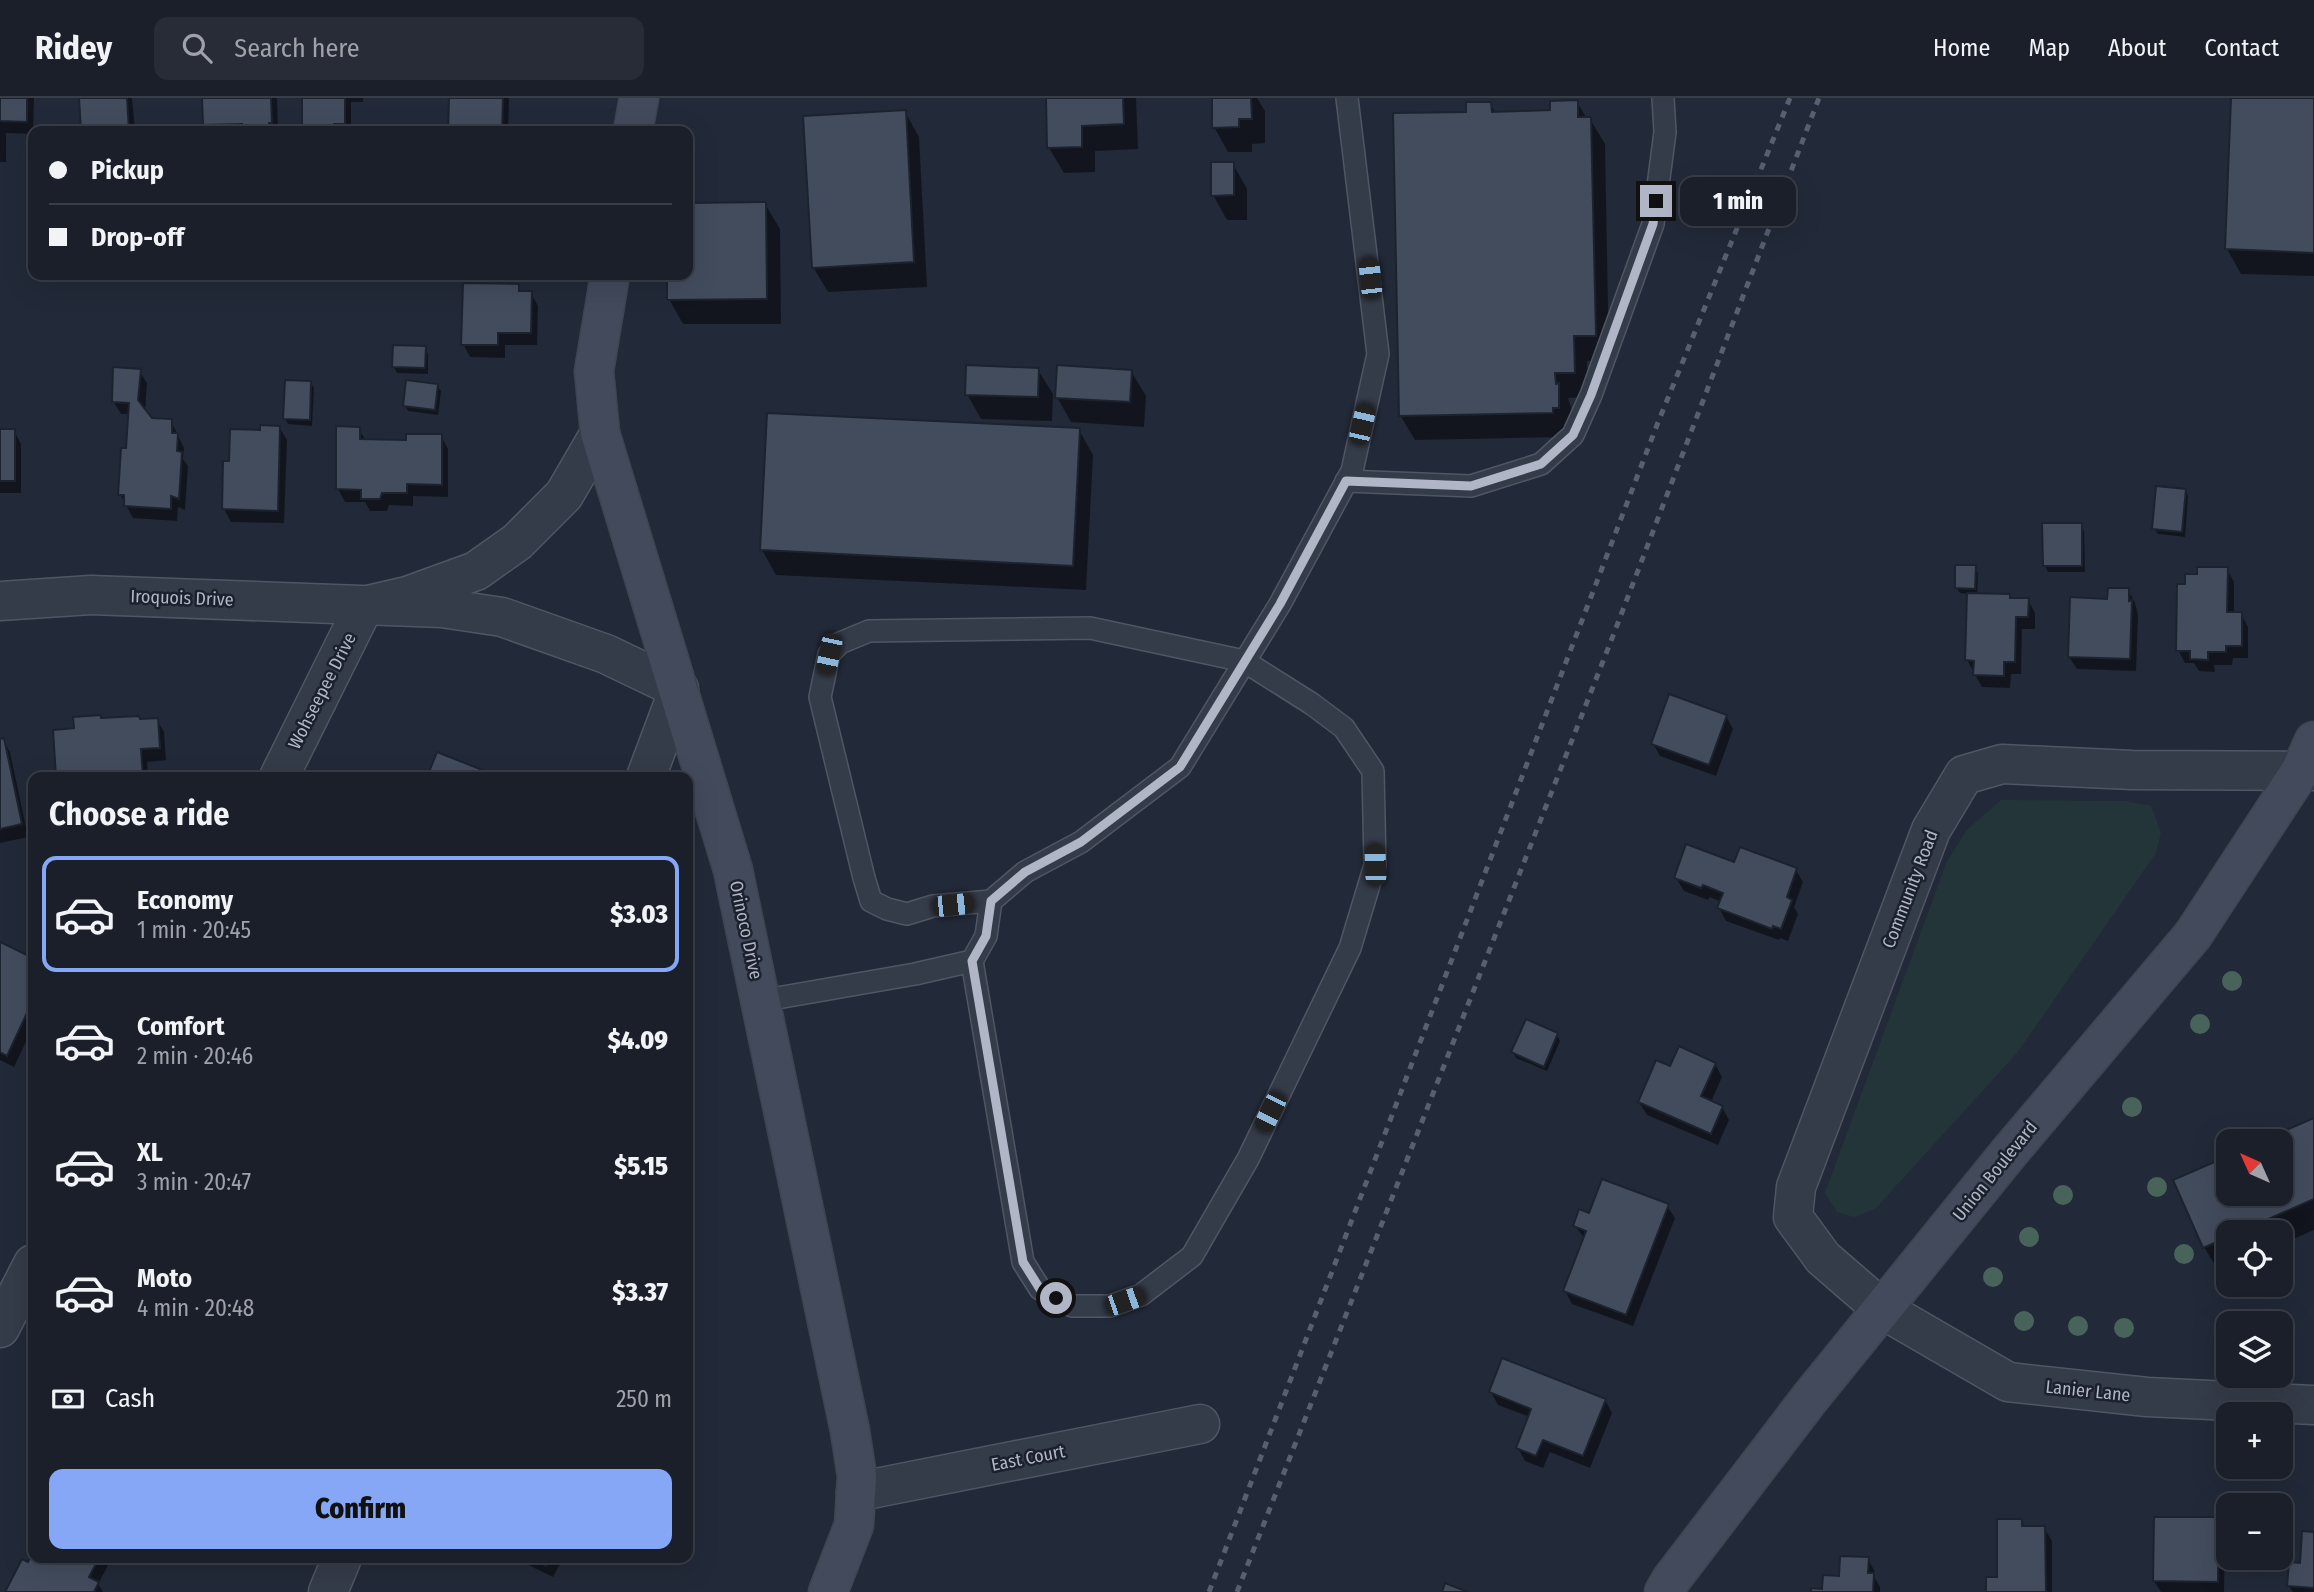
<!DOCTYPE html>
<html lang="en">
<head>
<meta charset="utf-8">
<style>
	body { margin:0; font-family:"Fira Sans Condensed",sans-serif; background:#272c36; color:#f1f3f6; height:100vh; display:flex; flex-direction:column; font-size:26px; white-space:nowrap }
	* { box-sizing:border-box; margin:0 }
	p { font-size:23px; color:#9fa2a8 }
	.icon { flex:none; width:38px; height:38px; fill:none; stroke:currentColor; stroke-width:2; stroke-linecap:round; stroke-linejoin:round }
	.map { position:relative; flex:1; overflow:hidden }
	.drawer { position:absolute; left:28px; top:674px; width:665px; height:791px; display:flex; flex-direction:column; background:#1a1f2a; border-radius:14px; box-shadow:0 7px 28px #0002,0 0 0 2px #383d47 }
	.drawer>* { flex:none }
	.top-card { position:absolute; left:28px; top:28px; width:665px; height:154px; border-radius:14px; box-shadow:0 7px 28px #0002,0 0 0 2px #383d47; display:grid; align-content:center; height:154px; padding:0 21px; background:#1a1f2a }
	.needle { width:46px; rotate:315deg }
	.fabs { position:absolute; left:2216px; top:1031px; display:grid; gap:14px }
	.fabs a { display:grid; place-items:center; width:77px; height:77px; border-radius:14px; background:#1a1f2a; box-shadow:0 7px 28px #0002,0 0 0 2px #383d47; font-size:35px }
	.end { position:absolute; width:32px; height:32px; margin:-16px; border:9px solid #b0b6c5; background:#111; box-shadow:0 0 0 4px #111 }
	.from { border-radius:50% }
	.bubble { position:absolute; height:49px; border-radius:14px; background:#1a1f2a; box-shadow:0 7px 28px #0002,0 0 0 2px #383d47; font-size:23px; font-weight:800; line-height:49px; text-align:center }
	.car { position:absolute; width:21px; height:42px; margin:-21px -10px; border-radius:9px; box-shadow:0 0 5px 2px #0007; background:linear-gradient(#222 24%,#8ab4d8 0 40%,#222 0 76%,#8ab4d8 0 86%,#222 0) }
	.top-card b { display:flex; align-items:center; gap:24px; height:66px; font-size:26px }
	.top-card b+b { border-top:2px solid #383d47 }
	.top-card i { width:18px; height:18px; background:#f1f3f6 }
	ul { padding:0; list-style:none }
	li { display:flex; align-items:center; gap:21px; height:116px; margin:0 14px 10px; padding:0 7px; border:4px solid transparent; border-radius:14px }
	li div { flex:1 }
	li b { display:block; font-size:26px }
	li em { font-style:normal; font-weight:800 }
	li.on { border-color:#85a7f5 }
	li>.icon { width:63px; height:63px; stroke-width:1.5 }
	h2 { padding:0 21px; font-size:32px; line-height:84px }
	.pay { display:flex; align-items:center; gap:18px; height:77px; padding:0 21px; font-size:26px }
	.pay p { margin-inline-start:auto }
	.button { display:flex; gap:14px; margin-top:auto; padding:14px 21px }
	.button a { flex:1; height:80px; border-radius:14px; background:#85a7f5; color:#111; font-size:28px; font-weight:800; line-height:80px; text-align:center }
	header { display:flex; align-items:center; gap:42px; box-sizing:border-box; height:98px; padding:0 35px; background:#1a1f2a; border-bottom:2px solid #383d47 }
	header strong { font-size:33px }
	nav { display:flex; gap:38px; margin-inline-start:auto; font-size:24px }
	.search { width:490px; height:63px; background:#272c36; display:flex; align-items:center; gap:18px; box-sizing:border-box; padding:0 24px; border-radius:14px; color:#9fa2a8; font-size:26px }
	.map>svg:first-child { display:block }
	.green { fill:#243539 }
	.shadow { fill:#0007 }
	.building { fill:#434c5d; stroke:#1c232f; stroke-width:2 }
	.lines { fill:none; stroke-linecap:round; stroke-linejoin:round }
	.lane-casing { stroke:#505663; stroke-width:24 }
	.street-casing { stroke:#505663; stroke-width:41 }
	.secondary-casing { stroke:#3e4552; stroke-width:41 }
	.lane { stroke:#353c49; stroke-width:21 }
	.street { stroke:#353c49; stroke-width:38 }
	.secondary { stroke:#434a5c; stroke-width:38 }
	.rail { stroke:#575f70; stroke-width:5; stroke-dasharray:7 7; stroke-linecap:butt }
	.tree { fill:#48645a }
	.route { stroke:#b0b6c5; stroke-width:9 }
	.labels { text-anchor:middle; stroke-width:5; stroke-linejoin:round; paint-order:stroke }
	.street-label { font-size:18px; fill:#b0b6c5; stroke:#1b212d }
</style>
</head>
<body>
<header>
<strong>Ridey</strong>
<div class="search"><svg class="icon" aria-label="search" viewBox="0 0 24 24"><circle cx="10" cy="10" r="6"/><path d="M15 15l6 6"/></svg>Search here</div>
<nav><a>Home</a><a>Map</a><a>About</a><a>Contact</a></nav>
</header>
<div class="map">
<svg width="2314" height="1494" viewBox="0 0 2314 1494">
	<rect width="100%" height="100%" fill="#222938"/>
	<!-- green -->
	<polygon class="green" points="2001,702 2125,703 2151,708 2161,734 2156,755 2017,955 1875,1111 1854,1119 1837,1114 1825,1095 1947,763 1967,732"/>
	<!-- shadow -->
	<g class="shadow">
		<polygon points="0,0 34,0 33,36 6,35 6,64 0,64"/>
		<polygon points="81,0 132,0 135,33 83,33"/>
		<polygon points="204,0 277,0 278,33 208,33 204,27"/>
		<polygon points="304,0 363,0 363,4 351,4 351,33 304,33"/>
		<polygon points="451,0 509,0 508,33 449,33"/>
		<polygon points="1047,0 1136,0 1138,51 1095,53 1095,74 1064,75 1049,50"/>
		<polygon points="1213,0 1257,0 1265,13 1265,45 1252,46 1252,54 1228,54 1214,29"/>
		<polygon points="2233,0 2314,0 2314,178 2241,176 2227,151"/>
		<polygon points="1577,4 1587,21 1590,21 1605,46 1609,263 1587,263 1588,299 1568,300 1572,312 1572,335 1566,339 1415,342 1400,317 1467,15 1490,6 1496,15 1552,14"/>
		<polygon points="905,14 919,39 927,189 828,194 813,169"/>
		<polygon points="1233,66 1247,91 1247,122 1227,122 1213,97"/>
		<polygon points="765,106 780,131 781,226 683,226 669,201 668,177 688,177 688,107"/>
		<polygon points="518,188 522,195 531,195 538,208 537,247 505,247 505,260 470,259 463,246"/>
		<polygon points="425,250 428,256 428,276 397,275 394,269"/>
		<polygon points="1038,272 1053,296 1052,323 981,321 967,296"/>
		<polygon points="139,273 147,285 145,314 151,322 171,323 184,350 183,361 188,368 185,412 178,409 177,423 133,420 120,396 128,352 130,316 121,316 113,303"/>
		<polygon points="1131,273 1146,298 1144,329 1071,324 1057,299"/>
		<polygon points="310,284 314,290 312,328 288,326 285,321"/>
		<polygon points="437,288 441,293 438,317 408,313 405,307"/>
		<polygon points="279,329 287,342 284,425 231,424 224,411 231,365 262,334"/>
		<polygon points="359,331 366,343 408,344 441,338 448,351 448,399 413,398 413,408 389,407 387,413 370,413 365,404 345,404 338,391"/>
		<polygon points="1079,332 1093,357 1086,492 776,477 762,452"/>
		<polygon points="0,333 14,333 21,346 21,395 0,395"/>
		<polygon points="2185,392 2188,398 2185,439 2158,436 2154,430"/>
		<polygon points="2044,427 2081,427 2084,433 2085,474 2048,474 2045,468"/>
		<polygon points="1975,469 1978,475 1977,497 2028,502 2035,515 2035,531 2022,531 2021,576 2011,576 2010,590 1982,589 1967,562 1969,496 1960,495 1956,489"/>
		<polygon points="2227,471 2234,484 2234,516 2241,516 2248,529 2248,560 2233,560 2232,567 2214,567 2215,574 2199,573 2194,565 2185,565 2178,552 2187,488"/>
		<polygon points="2128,492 2135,505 2138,517 2136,573 2077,571 2069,559 2109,503"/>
		<polygon points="100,618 102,622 157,622 164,634 166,662 147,664 148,679 58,679 76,632"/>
		<polygon points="1726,618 1733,631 1716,678 1660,658 1653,645"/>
		<polygon points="0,642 3,642 10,654 28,739 0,745"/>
		<polygon points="1735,766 1796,772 1803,784 1794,809 1798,816 1788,843 1780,840 1779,842 1726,823 1719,810 1721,804 1710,799 1708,802 1684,793 1676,780"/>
		<polygon points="0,846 33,862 33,929 14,969 0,962"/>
		<polygon points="1557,937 1560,943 1547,973 1516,960 1513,954"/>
		<polygon points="1715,966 1722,979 1711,1004 1722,1009 1729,1022 1718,1047 1647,1017 1639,1004 1671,971"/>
		<polygon points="688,996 691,1002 688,1011"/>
		<polygon points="2314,1022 2314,1132 2280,1147 2280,1134 2228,1134 2228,1170 2219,1174 2204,1149 2228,1096 2280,1096 2280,1043 2266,1043"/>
		<polygon points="1667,1108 1675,1120 1633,1228 1572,1206 1565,1193 1585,1141 1575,1128 1590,1117"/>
		<polygon points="1491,1294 1605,1302 1612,1315 1590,1370 1550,1354 1543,1370 1525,1363 1518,1350 1530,1319 1498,1307"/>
		<polygon points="2218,1421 2225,1434 2224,1494 2161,1494 2154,1483"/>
		<polygon points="2021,1423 2026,1430 2044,1430 2052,1443 2052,1494 1988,1494 1999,1481"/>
		<polygon points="2314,1436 2314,1494 2293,1494 2289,1488 2302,1467"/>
		<polygon points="33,1458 33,1460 112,1460 98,1486 103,1494 7,1494"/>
		<polygon points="514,1460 563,1460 553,1479"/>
		<polygon points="1868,1461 1875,1474 1875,1480 1880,1489 1880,1494 1813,1494 1823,1493"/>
	</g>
	<!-- building -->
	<g class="building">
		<polygon points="0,0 27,0 27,24 0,23"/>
		<polygon points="79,0 127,0 129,33 81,33"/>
		<polygon points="202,0 271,0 272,25 269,25 269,33 242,33 242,26 203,27"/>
		<polygon points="302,0 345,0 345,26 334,26 334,33 302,33"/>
		<polygon points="449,0 503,0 502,33 448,33"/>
		<polygon points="1046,0 1123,0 1124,26 1082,28 1082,49 1047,50"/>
		<polygon points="1212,0 1251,0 1252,21 1239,21 1239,29 1212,30"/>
		<polygon points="2231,0 2314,0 2314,155 2225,151"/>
		<polygon points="1578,2 1578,19 1591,19 1596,238 1574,238 1575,275 1555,275 1556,286 1559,285 1559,310 1553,310 1553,315 1399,318 1393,15 1466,14 1466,4 1491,4 1492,14 1550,12 1550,3"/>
		<polygon points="906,12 914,164 812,170 803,18"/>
		<polygon points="1211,64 1234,64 1234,97 1211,98"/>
		<polygon points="766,104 767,201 667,202 667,177 688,177 688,105"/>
		<polygon points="463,185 519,186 519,193 532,193 531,235 498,235 498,247 461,247"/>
		<polygon points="393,247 426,248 425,270 392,269"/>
		<polygon points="966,267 1039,270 1038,299 965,297"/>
		<polygon points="1057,267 1132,272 1130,304 1055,300"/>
		<polygon points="113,269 141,271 138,302 152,320 172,321 172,335 178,335 177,353 182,354 179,401 171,398 171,411 124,408 124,397 118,397 121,350 126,350 129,305 112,304"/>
		<polygon points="285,282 311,283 310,322 283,321"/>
		<polygon points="406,282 438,286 435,312 403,308"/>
		<polygon points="767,315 1080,330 1073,468 760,452"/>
		<polygon points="260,327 280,328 278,413 222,411 223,363 229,363 230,331 260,332"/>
		<polygon points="336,328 360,329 360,341 406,342 406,336 442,336 442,387 407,386 407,395 382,395 380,401 361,401 361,392 336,391"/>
		<rect x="0" y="331" width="15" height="52"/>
		<polygon points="2156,388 2186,391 2182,434 2152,431"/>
		<polygon points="2042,425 2082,425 2082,468 2043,468"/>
		<polygon points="1955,467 1976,467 1975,491 1955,490"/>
		<polygon points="2197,469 2228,469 2227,514 2242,514 2242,548 2226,548 2226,554 2208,554 2208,562 2190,561 2190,553 2176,553 2177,486 2185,486 2185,476 2197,476"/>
		<polygon points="2108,490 2129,490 2129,503 2132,502 2130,561 2068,559 2070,499 2107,501"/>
		<polygon points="1967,495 2010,496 2010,500 2029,500 2028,519 2016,519 2015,564 2004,564 2004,578 1973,577 1974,563 1965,562"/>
		<polygon points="1669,596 1727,617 1709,667 1651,646"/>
		<polygon points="101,617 101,620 139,618 140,621 158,620 160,650 141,651 143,679 106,679 106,673 82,675 82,679 56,679 53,632 74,630 73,619"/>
		<polygon points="4,640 22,726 0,731 0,641"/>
		<polygon points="437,654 490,675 488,679 427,679"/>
		<polygon points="1686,746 1734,764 1740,749 1797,770 1787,799 1792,802 1781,831 1773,828 1772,831 1717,810 1723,795 1703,787 1701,790 1674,780"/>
		<polygon points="0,844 33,860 33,886 27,898 33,902 7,958 0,954"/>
		<polygon points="1526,921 1558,935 1544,969 1511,954"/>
		<polygon points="1679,948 1716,965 1701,998 1723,1008 1711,1036 1638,1004 1656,962 1670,968"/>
		<polygon points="2314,1020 2314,1101 2239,1134 2228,1134 2228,1139 2203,1150 2173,1082 2228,1058 2228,1096 2280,1096 2280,1043 2261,1043"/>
		<polygon points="1602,1081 1669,1106 1626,1217 1563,1193 1586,1133 1573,1128 1579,1111 1589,1115"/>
		<polygon points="1502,1260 1606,1301 1583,1358 1543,1342 1536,1358 1516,1350 1531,1311 1489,1294"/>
		<polygon points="2154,1419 2219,1419 2218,1484 2153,1483"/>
		<polygon points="1997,1421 2022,1421 2022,1428 2045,1428 2046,1494 1986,1494 1986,1479 1997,1479"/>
		<polygon points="2302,1433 2314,1434 2314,1490 2287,1488 2289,1464 2300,1465"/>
		<polygon points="33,1454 33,1460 99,1460 89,1479 99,1484 94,1494 5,1494 22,1461 28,1464"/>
		<polygon points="1840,1458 1869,1459 1868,1475 1874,1475 1873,1494 1811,1494 1811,1490 1822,1491 1823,1477 1839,1478"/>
		<polygon points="530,1460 550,1460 546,1468"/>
		<polygon points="1445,1485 1468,1494 1442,1494"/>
	</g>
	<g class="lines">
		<!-- lane casing -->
		<g class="lane-casing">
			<g id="lane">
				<polyline points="1346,383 1471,388 1541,366 1573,337 1591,297 1653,126 1665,34 1663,0"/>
				<polyline points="972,863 1023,1164 1040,1191 1072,1208 1110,1208 1141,1197 1192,1158 1248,1061 1350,850 1375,767 1373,673 1344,630 1312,606 1244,563 1090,530 869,533 840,545 829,556 820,599 864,780 871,803 887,811 907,816 933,808 991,803"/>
				<polyline points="760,903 915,876 972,863 986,838 991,803 1025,774 1081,744 1180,669 1280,506 1352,373 1378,256 1347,0"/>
			</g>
		</g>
		<!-- street casing -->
		<g class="street-casing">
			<g id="street">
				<polyline points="0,503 91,497 442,510 502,519 606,556 679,591 646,679"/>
				<polyline points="2314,673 2132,672 2002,666 1964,677 1931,732 1796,1089 1793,1119 1823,1160 1882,1211 2008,1284 2147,1299 2314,1307"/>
				<polyline points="279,679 364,508 407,498 476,473 517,444 564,397 600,335"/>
				<polyline points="0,1230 33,1166"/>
				<polyline points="856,1394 1200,1326"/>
				<polyline points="328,1494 342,1460"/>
			</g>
		</g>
		<!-- secondary casing -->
		<g class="secondary-casing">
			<g id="secondary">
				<polyline points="633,33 639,0"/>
				<polyline points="610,177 594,273 600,335 733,772 850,1333 857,1378 854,1427 828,1494"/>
				<polyline points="1664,1494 1671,1482 1810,1300 2007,1057 2193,837 2301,672 2314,643"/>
			</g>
		</g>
		<!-- lane -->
		<use href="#lane" class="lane"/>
		<!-- street -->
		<use href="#street" class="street"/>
		<!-- secondary -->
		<use href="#secondary" class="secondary"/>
		<!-- rail -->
		<g class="rail">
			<polyline points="1209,1494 1657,327 1790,0"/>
			<polyline points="1237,1494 1611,543 1819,0"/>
		</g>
	</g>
	<!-- trees -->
	<g class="tree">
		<circle cx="2232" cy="883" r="10"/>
		<circle cx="2200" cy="926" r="10"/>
		<circle cx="2132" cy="1009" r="10"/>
		<circle cx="2157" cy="1089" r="10"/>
		<circle cx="2063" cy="1097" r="10"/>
		<circle cx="2029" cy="1139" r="10"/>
		<circle cx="2184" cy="1156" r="10"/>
		<circle cx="1993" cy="1179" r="10"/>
		<circle cx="2024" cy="1223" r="10"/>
		<circle cx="2078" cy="1228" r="10"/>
		<circle cx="2124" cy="1230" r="10"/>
	</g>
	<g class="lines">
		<!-- route -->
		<polyline class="route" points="1056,1200 1040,1191 1023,1164 972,863 986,838 991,803 1025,774 1081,744 1180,669 1280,506 1346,383 1471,388 1541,366 1573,337 1591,297 1653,126 1656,103"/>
	</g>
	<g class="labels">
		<!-- street labels -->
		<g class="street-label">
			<text transform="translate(182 500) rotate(2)" y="6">Iroquois Drive</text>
			<text transform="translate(322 593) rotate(-63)" y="6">Wohseepee Drive</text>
			<text transform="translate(1910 791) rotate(-69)" y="6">Community Road</text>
			<text transform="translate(746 832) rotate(78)" y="6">Orinoco Drive</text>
			<text transform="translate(1995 1073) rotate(-51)" y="6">Union Boulevard</text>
			<text transform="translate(2088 1293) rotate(6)" y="6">Lanier Lane</text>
			<text transform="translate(1028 1360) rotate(-11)" y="6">East Court</text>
		</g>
	</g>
</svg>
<div class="fabs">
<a><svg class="needle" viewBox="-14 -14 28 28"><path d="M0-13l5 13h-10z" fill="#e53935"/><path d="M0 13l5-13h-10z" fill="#9fa2a8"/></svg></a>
<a><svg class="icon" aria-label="locate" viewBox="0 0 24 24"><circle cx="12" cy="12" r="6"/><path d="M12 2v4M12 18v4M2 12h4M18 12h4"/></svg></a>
<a><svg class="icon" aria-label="layers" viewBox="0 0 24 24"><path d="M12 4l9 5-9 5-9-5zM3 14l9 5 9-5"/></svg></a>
<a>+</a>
<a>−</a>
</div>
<i class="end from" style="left:1056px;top:1200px"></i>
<i class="end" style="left:1656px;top:103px"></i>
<div class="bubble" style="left:1680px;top:79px;width:116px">1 min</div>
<i class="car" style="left:1370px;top:180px;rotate:354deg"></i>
<i class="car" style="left:1362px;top:326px;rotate:13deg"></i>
<i class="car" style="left:829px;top:556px;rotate:192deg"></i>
<i class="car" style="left:1375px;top:767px;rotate:358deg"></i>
<i class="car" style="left:953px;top:807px;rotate:84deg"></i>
<i class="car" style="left:1270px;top:1014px;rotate:206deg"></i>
<i class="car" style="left:1125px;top:1203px;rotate:71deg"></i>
<div class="top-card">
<b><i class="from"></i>Pickup</b>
<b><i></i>Drop-off</b>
</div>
<section class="drawer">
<h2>Choose a ride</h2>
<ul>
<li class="on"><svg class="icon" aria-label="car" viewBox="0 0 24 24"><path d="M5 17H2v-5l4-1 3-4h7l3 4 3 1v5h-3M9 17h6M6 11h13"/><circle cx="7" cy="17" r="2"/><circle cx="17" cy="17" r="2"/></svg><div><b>Economy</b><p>1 min · 20:45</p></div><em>$3.03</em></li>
<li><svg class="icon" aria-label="car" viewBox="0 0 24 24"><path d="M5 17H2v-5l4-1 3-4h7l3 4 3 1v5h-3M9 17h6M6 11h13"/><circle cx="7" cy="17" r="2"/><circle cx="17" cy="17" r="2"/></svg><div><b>Comfort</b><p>2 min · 20:46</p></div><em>$4.09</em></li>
<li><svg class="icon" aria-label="car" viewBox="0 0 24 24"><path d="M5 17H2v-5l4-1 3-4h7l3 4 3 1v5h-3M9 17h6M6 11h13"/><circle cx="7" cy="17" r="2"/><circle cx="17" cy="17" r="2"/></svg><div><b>XL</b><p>3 min · 20:47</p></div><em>$5.15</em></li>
<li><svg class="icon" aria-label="car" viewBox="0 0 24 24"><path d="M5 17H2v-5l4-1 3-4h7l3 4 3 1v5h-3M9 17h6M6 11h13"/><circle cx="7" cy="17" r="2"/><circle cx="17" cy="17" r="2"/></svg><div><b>Moto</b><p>4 min · 20:48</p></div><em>$3.37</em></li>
</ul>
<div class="pay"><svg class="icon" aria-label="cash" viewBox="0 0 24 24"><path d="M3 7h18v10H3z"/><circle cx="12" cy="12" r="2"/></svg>Cash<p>250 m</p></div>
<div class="button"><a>Confirm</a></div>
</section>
</div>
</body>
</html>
